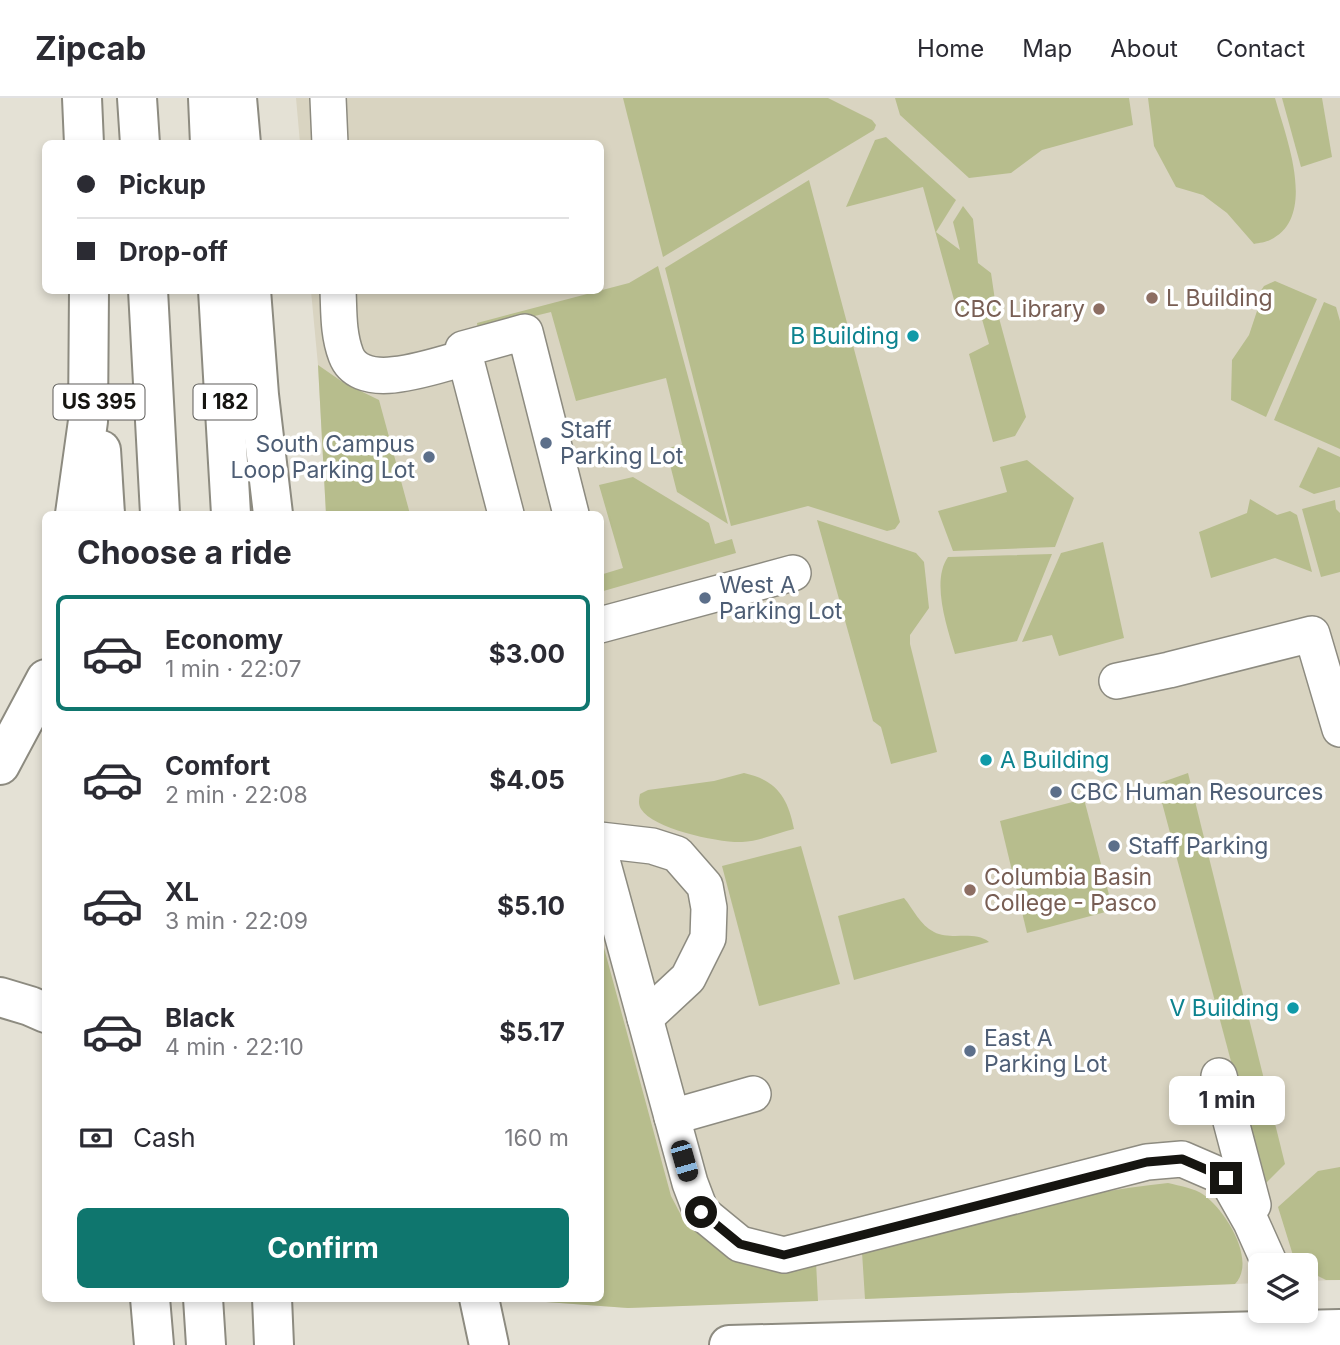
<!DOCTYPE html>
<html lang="en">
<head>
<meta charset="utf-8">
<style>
	body { margin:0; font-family:Inter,sans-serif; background:#f7f7f7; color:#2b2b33; height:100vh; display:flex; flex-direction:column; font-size:26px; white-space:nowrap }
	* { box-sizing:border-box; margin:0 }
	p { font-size:23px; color:#7c7c81 }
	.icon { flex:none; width:38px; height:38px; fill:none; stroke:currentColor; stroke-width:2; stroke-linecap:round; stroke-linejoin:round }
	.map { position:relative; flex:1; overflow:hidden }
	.details { position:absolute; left:42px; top:413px; width:562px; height:791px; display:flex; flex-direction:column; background:#fff; border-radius:10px; box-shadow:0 4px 10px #0003 }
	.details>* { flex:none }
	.guide { position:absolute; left:42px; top:42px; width:562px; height:154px; border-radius:10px; box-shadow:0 4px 10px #0003; display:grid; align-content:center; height:154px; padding:0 35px; background:#fff }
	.buttons { position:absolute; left:1248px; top:1155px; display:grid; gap:14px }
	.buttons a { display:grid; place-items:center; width:70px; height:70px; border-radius:10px; background:#fff; box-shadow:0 4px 10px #0003; font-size:35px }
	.end { position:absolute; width:32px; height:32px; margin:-16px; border:9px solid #161511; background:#fff; box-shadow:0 0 0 4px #fff }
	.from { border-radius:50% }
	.bubble { position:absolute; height:49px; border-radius:10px; background:#fff; box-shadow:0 4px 10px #0003; font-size:23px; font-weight:700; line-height:49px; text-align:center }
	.car { position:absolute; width:21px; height:42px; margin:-21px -10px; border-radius:9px; box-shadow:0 0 5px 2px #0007; background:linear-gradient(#222 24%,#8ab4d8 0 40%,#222 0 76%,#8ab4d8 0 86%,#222 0) }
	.guide b { display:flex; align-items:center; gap:24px; height:66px; font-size:26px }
	.guide b+b { border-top:2px solid #e1e1e2 }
	.guide i { width:18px; height:18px; background:#2b2b33 }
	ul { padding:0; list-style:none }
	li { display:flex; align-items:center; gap:21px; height:116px; margin:0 14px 10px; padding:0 21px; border:4px solid transparent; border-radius:10px }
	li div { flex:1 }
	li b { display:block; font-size:26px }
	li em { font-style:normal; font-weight:700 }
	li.current { border-color:#0f766e }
	li>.icon { width:63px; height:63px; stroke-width:1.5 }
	h2 { padding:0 35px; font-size:32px; line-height:84px }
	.pay { display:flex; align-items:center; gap:18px; height:77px; padding:0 35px; font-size:26px }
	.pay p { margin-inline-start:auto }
	.primary-button { display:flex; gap:14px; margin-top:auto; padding:14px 35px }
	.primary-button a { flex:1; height:80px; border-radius:10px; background:#0f766e; color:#fff; font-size:28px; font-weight:700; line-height:80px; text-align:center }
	header { display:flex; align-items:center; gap:42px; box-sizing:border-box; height:98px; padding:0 35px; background:#fff; border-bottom:2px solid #e1e1e2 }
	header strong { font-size:33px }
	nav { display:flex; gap:38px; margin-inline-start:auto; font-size:24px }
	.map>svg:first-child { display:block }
	.built { fill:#d9d4c1 }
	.green { fill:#b7bd8d }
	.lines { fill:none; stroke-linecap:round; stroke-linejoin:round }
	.minor-casing { stroke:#8d8b80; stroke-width:38 }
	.major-casing { stroke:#8d8b80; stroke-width:42 }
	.highway-casing { stroke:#8d8b80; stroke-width:42 }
	.minor { stroke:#fff; stroke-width:35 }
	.major { stroke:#fff; stroke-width:38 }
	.highway { stroke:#fff; stroke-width:38 }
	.route { stroke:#161511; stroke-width:9 }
	.education-dot { fill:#8d6e63; stroke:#fff; stroke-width:2.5 }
	.culture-dot { fill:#0f9aa8; stroke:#fff; stroke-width:2.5 }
	.service-dot { fill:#5c6f8a; stroke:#fff; stroke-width:2.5 }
	.labels { text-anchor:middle; stroke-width:7; stroke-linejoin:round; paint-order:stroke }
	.shield { fill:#fff; stroke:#5c5b58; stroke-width:2 }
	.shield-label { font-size:21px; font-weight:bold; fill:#161511 }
	.education-label { font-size:23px; fill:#785e54; stroke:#fff; text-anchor:start }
	.culture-label { font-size:23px; fill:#0d838f; stroke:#fff; text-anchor:end }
	.service-label { font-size:23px; fill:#4e5e75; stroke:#fff; text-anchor:start }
</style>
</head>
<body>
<header>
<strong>Zipcab</strong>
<nav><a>Home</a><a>Map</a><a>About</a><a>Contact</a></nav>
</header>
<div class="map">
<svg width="1340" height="1247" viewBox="0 0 1340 1247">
	<rect width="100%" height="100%" fill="#e4e1d5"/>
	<!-- built -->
	<polygon class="built" points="296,0 1340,0 1340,1182 1306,1183 1306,1167 1260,1167 1260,1185 628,1210 546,1204 545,1201 600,1200 600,416 326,416 318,267 311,193 600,192 600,46 300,45"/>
	<!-- green -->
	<g class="green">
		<polygon points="623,0 828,0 872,22 876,27 874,32 663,159"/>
		<polygon points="895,0 1129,0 1133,27 1042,52 1011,75 969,80 900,17"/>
		<path d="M1148,0h127c10,37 44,119 -5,142 -4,2 -11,3 -16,4l-27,-31 -24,-18 -27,-8 -22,-41z"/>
		<polygon points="1282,0 1322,0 1332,59 1301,69"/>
		<polygon points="886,39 956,102 936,134 960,152 953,124 963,108 973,121 978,165 991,175 996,209 1026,319 1015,338 993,344 969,256 989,246 980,214 959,220 923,89 846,109 875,42"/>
		<polygon points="809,82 900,424 895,431 887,433 808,408 731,428 665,170"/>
		<polygon points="658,168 728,426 677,394 666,351 682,346 666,280 576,303 551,214 478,232 477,225 629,185"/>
		<polygon points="1275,183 1317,201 1266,319 1231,302 1232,262 1249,237 1257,213 1258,197 1264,188"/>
		<polygon points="1324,204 1336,209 1340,223 1340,351 1274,322"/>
		<polygon points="318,267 344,285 379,302 410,416 326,416"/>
		<polygon points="1318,349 1340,359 1340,389 1314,396 1299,389"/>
		<polygon points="1027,362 1074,400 1055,449 953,453 938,413 1007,394 1000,369"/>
		<polygon points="633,379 709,425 715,446 732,441 736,455 600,494 600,477 623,470 599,387"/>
		<polygon points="1250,401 1277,417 1290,413 1297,417 1312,474 1275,460 1211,480 1199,434 1247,415"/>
		<polygon points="1335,402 1336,411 1340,415 1340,474 1321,479 1302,411"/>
		<polygon points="817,422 916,455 924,464 929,510 910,537 910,546 937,654 891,666 881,629 873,623"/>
		<polygon points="1103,444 1124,540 1059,558 1052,537 1022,544 1061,455"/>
		<path d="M1052,456l-35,87 -62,13c-8,-27 -24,-73 -7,-97z"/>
		<path d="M744,675c32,7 44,24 50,56 -16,4 -35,12 -52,13 -23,1 -89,-13 -101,-33 -3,-5 -2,-10 -1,-15l8,-4 66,-9z"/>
		<polygon points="1188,675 1285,1066 1264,1087 1157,686"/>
		<polygon points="1084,701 1113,812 1027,835 1000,723"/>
		<polygon points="801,748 840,886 759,908 722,768"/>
		<path d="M904,800c10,12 16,27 30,34 17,9 40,-2 55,10l-135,38 -16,-64z"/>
		<polygon points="600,835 671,1098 682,1119 708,1142 816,1164 818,1203 628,1210 546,1204 545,1201 600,1200"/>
		<polygon points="1340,1069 1340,1182 1326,1182 1306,1172 1306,1167 1296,1167 1278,1109 1318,1073"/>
		<path d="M1168,1085c12,3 26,5 36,12 22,16 53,66 31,89l-370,15 -3,-47c100,-30 202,-58 306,-69z"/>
	</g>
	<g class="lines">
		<!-- minor casing -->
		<g class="minor-casing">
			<g id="minor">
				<polyline points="328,0 330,46"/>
				<path d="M338,192c1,22 0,44 8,65 15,40 89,10 119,3"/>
				<polyline points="506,416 463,251 525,234 571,416"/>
				<polyline points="600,527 793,475"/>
				<polyline points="1117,583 1169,572 1312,536 1340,631"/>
				<polyline points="600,742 652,748 677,756 705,788 709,810 708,840 688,880 645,920"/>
				<polyline points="600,755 690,1085 701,1114 740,1146 784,1157 1147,1064 1182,1061 1226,1080 1251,1124 1268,1162"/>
				<polyline points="1219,978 1253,1107"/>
				<polyline points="672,1019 753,996"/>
			</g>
		</g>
		<!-- major casing -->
		<g class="major-casing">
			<polyline id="major" points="729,1247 1340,1231"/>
		</g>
		<!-- highway casing -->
		<g class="highway-casing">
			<g id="highway">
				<polyline points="82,0 84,46"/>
				<polyline points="137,0 140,46"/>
				<polyline points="208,0 210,46"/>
				<polyline points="237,0 241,46"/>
				<polyline points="148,192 160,416"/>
				<polyline points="218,192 231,416"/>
				<polyline points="251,192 259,297 273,416"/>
				<polyline points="101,352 105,416"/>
				<polyline points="75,416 88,323 89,192"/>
				<polyline points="0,667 46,581"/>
				<polyline points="0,899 30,908 46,915"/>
				<polyline points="150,1200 154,1247"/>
				<polyline points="203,1200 206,1247"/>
				<polyline points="272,1200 274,1247"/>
				<polyline points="479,1200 489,1247"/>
			</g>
		</g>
		<!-- minor -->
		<use href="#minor" class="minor"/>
		<!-- major -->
		<use href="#major" class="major"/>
		<!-- highway -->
		<use href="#highway" class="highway"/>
	</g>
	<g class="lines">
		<!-- route -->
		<polyline class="route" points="701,1114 740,1146 784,1157 1147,1064 1182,1061 1226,1080"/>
	</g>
	<!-- markers -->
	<g class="education-dot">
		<circle cx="1152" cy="200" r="7"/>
		<circle cx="1099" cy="211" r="7"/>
		<circle cx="970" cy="792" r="7"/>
	</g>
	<g class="culture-dot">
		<circle cx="913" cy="238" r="7"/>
		<circle cx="986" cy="662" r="7"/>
		<circle cx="1293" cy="910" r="7"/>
	</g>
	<g class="service-dot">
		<circle cx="546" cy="345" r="7"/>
		<circle cx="429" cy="359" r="7"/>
		<circle cx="705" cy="500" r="7"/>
		<circle cx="1056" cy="694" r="7"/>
		<circle cx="1114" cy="748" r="7"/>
		<circle cx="970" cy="953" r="7"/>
	</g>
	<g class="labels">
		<!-- shield labels -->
		<g class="shield">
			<rect x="53.5" y="286.5" width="91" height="35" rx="5"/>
			<rect x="193.5" y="286.5" width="63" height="35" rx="5"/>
		</g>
		<g class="shield-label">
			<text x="99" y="311">US 395</text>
			<text x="225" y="311">I 182</text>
		</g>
		<!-- education labels -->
		<g class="education-label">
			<text x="1166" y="208">L Building</text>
			<text x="1085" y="219" text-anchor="end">CBC Library</text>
			<text x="984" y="787">Columbia Basin<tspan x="984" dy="26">College - Pasco</tspan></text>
		</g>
		<!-- culture labels -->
		<g class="culture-label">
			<text x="899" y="246">B Building</text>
			<text x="1000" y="670" text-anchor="start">A Building</text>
			<text x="1279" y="918">V Building</text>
		</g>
		<!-- service labels -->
		<g class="service-label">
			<text x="560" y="340">Staff<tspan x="560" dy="26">Parking Lot</tspan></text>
			<text x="415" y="354" text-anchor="end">South Campus<tspan x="415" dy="26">Loop Parking Lot</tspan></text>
			<text x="719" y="495">West A<tspan x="719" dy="26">Parking Lot</tspan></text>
			<text x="1070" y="702">CBC Human Resources</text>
			<text x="1128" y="756">Staff Parking</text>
			<text x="984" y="948">East A<tspan x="984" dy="26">Parking Lot</tspan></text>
		</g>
	</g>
</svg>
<div class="buttons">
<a><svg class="icon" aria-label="layers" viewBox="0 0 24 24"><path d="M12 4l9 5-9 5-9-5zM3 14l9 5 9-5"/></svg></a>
</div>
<i class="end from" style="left:701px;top:1114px"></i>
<i class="end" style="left:1226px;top:1080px"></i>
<div class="bubble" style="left:1169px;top:978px;width:116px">1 min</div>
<i class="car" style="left:684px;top:1063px;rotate:164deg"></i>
<div class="guide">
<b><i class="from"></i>Pickup</b>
<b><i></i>Drop-off</b>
</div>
<section class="details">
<h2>Choose a ride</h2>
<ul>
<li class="current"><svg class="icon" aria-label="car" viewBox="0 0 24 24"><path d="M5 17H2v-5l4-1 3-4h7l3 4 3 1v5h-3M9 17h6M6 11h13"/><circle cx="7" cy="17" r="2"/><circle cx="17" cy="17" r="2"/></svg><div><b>Economy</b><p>1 min · 22:07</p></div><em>$3.00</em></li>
<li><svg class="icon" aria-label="car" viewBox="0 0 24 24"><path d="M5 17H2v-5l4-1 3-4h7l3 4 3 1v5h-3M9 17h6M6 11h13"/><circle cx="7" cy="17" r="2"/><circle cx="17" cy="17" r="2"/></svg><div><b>Comfort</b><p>2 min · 22:08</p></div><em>$4.05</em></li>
<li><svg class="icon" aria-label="car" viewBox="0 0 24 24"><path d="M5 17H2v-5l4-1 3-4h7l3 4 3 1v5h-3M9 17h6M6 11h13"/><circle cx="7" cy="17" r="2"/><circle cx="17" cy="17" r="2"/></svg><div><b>XL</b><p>3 min · 22:09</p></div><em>$5.10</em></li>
<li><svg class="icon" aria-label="car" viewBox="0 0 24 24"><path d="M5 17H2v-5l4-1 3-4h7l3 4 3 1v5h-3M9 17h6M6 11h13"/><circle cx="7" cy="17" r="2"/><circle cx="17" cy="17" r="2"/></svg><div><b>Black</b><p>4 min · 22:10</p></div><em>$5.17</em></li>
</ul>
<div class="pay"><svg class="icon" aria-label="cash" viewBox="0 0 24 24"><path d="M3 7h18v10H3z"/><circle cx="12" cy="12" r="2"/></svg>Cash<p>160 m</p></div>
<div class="primary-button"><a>Confirm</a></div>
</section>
</div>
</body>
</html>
